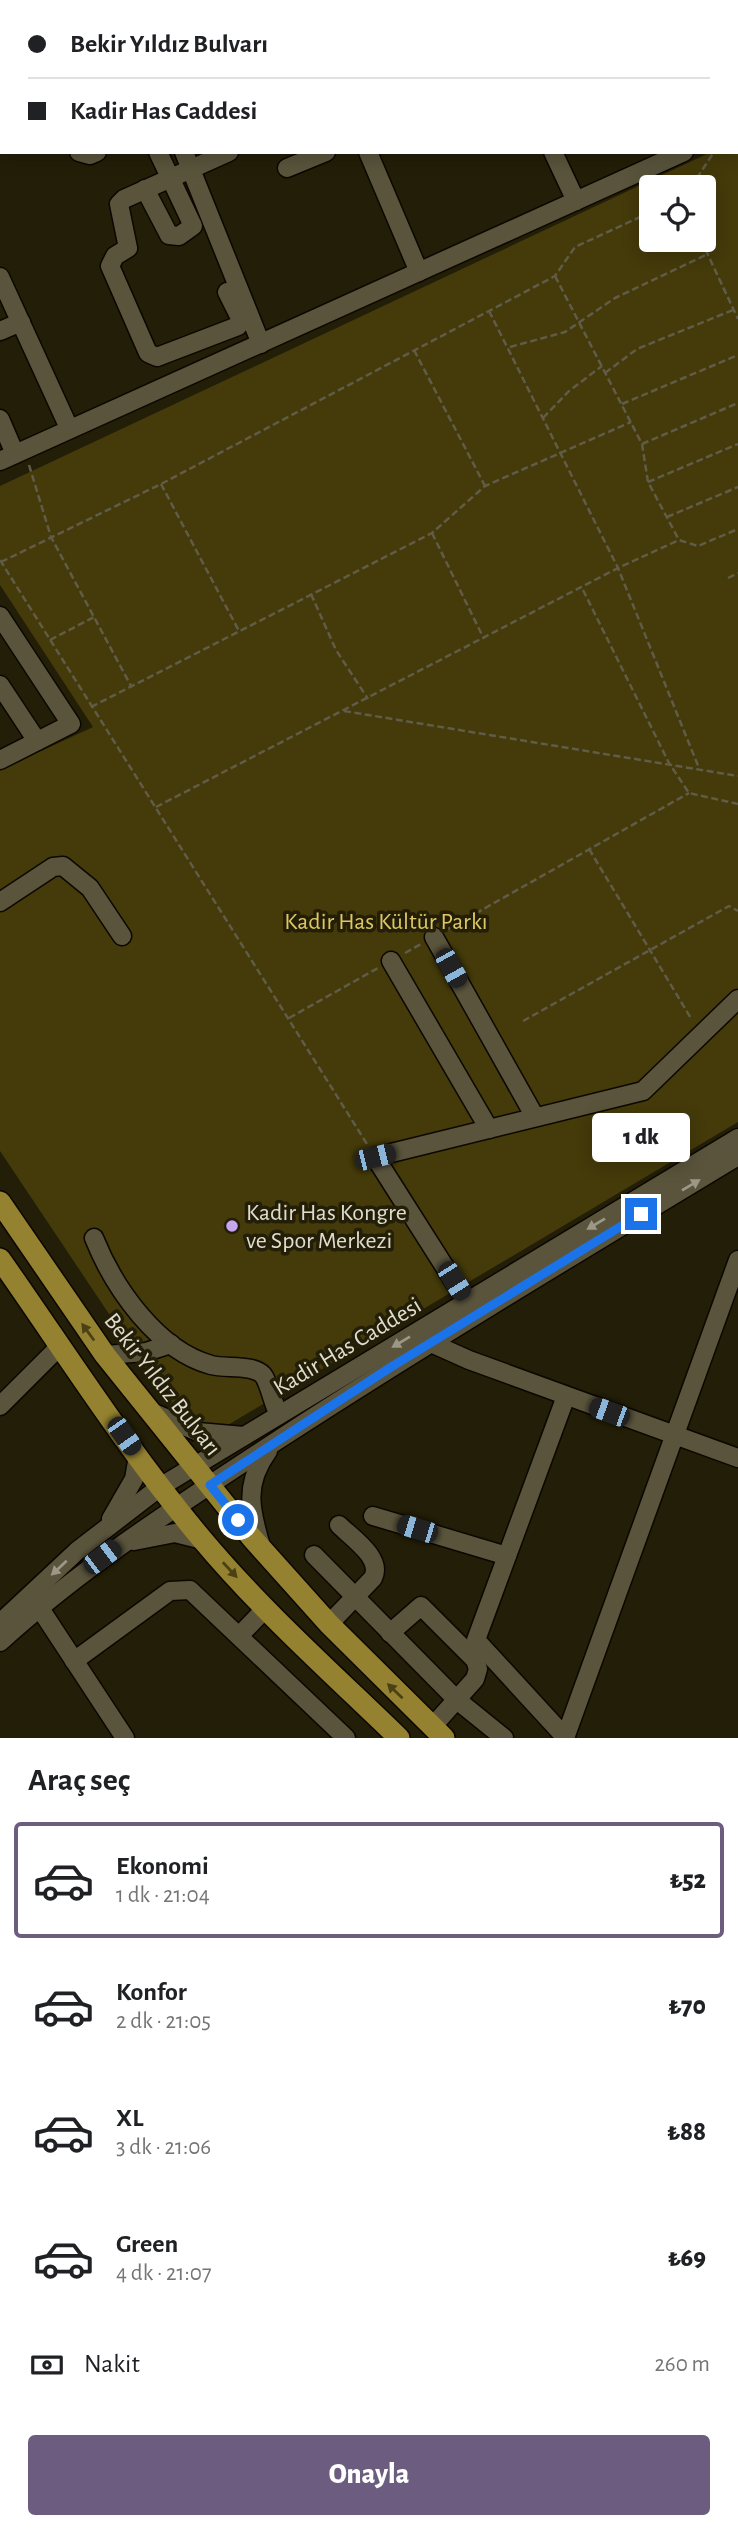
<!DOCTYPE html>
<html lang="tr">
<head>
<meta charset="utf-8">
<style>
	body { margin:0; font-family:"Alegreya Sans",sans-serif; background:#f2f2f2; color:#202124; height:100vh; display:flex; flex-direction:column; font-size:26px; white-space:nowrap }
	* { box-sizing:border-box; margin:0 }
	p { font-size:23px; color:#757577 }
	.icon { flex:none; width:38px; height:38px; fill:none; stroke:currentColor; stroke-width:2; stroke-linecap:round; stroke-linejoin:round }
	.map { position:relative; height:1738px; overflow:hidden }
	.sheet { display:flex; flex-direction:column; background:#fff; flex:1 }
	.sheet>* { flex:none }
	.guide { position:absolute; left:0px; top:0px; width:738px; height:154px; box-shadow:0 4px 18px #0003; display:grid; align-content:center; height:154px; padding:0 28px; background:#fff }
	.tools { position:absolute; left:639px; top:175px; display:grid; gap:14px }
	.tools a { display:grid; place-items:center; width:77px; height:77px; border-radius:7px; background:#fff; box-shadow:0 4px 18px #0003; font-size:35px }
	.end { position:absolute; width:32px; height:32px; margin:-16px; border:9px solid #1a73e8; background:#fff; box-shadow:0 0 0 4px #fff }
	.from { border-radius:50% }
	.bubble { position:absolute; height:49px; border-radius:7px; background:#fff; box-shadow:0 4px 18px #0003; font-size:23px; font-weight:800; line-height:49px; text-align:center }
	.car { position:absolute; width:21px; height:42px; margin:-21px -10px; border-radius:9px; box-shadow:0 0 5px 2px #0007; background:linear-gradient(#222 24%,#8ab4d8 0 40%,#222 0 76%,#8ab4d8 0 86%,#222 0) }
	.guide b { display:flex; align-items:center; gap:24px; height:66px; font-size:26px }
	.guide b+b { border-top:2px solid #e0e0e0 }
	.guide i { width:18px; height:18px; background:#202124 }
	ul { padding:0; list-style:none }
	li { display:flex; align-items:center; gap:21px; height:116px; margin:0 14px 10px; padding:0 14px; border:4px solid transparent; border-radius:7px }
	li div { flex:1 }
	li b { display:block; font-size:26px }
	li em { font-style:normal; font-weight:800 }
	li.active { border-color:#6c5c7f }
	li>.icon { width:63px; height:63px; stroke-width:1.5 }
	h2 { padding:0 28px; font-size:32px; line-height:84px }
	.pay { display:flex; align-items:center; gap:18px; height:77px; padding:0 28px; font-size:26px }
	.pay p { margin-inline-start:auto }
	.primary-button { display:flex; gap:14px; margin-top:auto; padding:14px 28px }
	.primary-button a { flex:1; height:80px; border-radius:7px; background:#6c5c7f; color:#fff; font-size:28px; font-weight:800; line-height:80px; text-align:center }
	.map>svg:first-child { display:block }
	.green { fill:#443a0a; fill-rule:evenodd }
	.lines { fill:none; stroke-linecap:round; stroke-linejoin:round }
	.minor-casing { stroke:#0c0700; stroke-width:21 }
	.major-casing { stroke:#0c0700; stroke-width:24 }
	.path { stroke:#605c47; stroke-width:2.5; stroke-dasharray:7 3.5; stroke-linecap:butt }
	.minor { stroke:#5a543c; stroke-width:18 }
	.major { stroke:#948230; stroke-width:21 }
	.oneway { fill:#9d9886 }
	.oneway2 { fill:#4b4115 }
	.route { stroke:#1a73e8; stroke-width:9 }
	.poi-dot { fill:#c8a5ef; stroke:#231e07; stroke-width:2.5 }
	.labels { text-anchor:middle; stroke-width:7; stroke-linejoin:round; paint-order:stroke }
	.park-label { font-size:24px; fill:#dfc762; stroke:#231e07 }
	.poi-label { font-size:24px; fill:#e0ddcf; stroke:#231e07; text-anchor:start }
	.street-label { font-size:24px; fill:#e0ddcf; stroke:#231e07 }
</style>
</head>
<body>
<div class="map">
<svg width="738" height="1738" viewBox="0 0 738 1738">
	<rect width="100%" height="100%" fill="#231e07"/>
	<!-- green -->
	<path class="green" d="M738,140v982l-542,322 -196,-293v-381l93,-43 -93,-142v-99l711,-334h26zM651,187h53v53h-53z"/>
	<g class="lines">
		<!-- minor casing -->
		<g class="minor-casing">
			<g id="minor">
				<polyline points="63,0 64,2"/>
				<polyline points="409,0 414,2"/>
				<polyline points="495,0 496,2"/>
				<polyline points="126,2 128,0"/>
				<polyline points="579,2 583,0"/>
				<polyline points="710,2 714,0"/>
				<polyline points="737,31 738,34"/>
				<polyline points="737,131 738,130"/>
				<polyline points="79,152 90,155 97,152"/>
				<polyline points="184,152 261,344"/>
				<polyline points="368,152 419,272"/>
				<polyline points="553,152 576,201"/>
				<polyline points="287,168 326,152"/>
				<polyline points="145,189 169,235 179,236 193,226 158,152"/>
				<polyline points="0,277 69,428"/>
				<polyline points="227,292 241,320 238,326 157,357 148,353 110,266 115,256 128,248 119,204 124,199 229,152"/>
				<polyline points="0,331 21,322"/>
				<polyline points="0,419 15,454"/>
				<polyline points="0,461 684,152"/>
				<polyline points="0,616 71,724 0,760"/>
				<polyline points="0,685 37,741"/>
				<polyline points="0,902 53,867 63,866 90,888 122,936"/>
				<polyline points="434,937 535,1117"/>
				<polyline points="391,961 489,1129"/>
				<path d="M94,1238c20,50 63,112 117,127 15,4 42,-1 52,10 6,7 10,29 16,40"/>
				<polyline points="467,1302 375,1157 643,1091 738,999"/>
				<polyline points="431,1343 469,1360 738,1458"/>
				<polyline points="105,1355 146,1352 171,1344"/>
				<polyline points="566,1396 476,1640 566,1738"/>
				<polyline points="0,1406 61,1345"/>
				<polyline points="154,1413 198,1432 244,1436"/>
				<polyline points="373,1516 507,1556"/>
				<polyline points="111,1519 134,1479 138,1456"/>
				<polyline points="134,1541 175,1533 203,1540"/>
				<path d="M261,1546c-11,-37 -17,-62 7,-95"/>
				<polyline points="314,1555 457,1700 504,1738"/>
				<polyline points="39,1607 125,1738"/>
				<polyline points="0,1623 77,1551 160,1487 738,1138"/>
				<path d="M329,1624l44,-46c10,-20 -21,-40 -34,-53"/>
				<polyline points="390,1633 421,1606 475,1660 478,1669 475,1679 432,1727"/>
				<polyline points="240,1635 266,1608"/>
				<path d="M0,1642c86,-78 182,-139 278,-202 151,-98 306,-191 460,-284"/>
				<polyline points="74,1661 170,1591 190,1590 346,1738"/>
				<polyline points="565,1738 738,1260"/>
			</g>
		</g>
		<!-- major casing -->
		<g class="major-casing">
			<g id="major">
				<polyline points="0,1202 105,1355 252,1538 329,1624 444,1738"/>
				<path d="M0,1259c66,94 128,192 201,279 60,72 131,135 198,200"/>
			</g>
		</g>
		<!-- path -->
		<g class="path">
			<polyline points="691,187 714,152"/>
			<polyline points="701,240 738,319"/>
			<polyline points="555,276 642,444 648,482 679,540"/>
			<polyline points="489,311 618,568 699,768"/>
			<polyline points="510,347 565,332 615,298 708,254"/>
			<polyline points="414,350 485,486"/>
			<polyline points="605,373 637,349 733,310"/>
			<polyline points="622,404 738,355"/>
			<polyline points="543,418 569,391 602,366"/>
			<polyline points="642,444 738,403"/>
			<polyline points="29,465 51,537 131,686"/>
			<polyline points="648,482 738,444"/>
			<polyline points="161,484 239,631"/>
			<polyline points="667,517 738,487"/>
			<polyline points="432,533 484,639"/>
			<polyline points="0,560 367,1144"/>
			<polyline points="1,562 161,484 489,311 555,276 575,247 651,212"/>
			<polyline points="728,578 738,573"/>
			<polyline points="583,590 669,763 689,793 738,804"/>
			<polyline points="311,594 336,650 368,699"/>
			<polyline points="50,640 94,617"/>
			<polyline points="91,707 432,533 485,486 631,422"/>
			<polyline points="344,711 738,776"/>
			<polyline points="156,807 618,568 679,540 698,546 738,529"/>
			<polyline points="589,849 692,1020"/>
			<polyline points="448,929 689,793"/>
			<polyline points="405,953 421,944"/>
			<polyline points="289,1018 378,968"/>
			<polyline points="523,1021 729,906 738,911"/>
		</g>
		<!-- minor -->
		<use href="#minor" class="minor"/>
		<!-- major -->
		<use href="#major" class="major"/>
	</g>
	<!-- one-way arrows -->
	<defs><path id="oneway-solid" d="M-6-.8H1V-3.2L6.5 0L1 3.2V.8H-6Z" transform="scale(1.75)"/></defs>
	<g class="oneway">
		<use href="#oneway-solid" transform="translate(691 1185) rotate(-31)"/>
		<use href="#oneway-solid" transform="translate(596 1224) rotate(149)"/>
		<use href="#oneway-solid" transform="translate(401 1342) rotate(149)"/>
		<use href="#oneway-solid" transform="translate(59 1568) rotate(137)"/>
	</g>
	<g class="oneway2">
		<use href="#oneway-solid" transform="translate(88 1332) rotate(-126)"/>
		<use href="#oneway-solid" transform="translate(230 1570) rotate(47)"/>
		<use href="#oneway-solid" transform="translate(395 1691) rotate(-136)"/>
	</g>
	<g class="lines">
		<!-- route -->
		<polyline class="route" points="238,1520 210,1485 391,1367 641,1214"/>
	</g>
	<!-- markers -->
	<circle class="poi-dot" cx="232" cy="1226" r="7"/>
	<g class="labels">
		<!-- park labels -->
		<g class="park-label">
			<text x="386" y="929">Kadir Has Kültür Parkı</text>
		</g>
		<!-- poi labels -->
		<g class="poi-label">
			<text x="246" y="1220">Kadir Has Kongre<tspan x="246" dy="28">ve Spor Merkezi</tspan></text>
		</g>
		<!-- street labels -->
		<g class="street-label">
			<text transform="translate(347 1346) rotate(-31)" y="8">Kadir Has Caddesi</text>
			<text transform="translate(163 1384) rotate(52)" y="8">Bekir Yıldız Bulvarı</text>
		</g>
	</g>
</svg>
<div class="tools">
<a><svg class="icon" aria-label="locate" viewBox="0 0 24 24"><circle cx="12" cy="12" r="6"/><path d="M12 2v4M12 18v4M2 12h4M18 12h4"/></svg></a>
</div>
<i class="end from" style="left:238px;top:1520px"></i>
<i class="end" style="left:641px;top:1214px"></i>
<div class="bubble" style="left:592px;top:1113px;width:98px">1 dk</div>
<i class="car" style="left:451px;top:968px;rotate:151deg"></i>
<i class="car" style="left:375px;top:1157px;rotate:76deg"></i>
<i class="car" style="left:454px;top:1281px;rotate:148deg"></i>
<i class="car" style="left:609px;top:1412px;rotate:290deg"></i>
<i class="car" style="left:124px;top:1436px;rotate:145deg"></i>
<i class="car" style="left:417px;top:1529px;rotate:287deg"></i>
<i class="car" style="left:102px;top:1557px;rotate:53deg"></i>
<div class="guide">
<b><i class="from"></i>Bekir Yıldız Bulvarı</b>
<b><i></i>Kadir Has Caddesi</b>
</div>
</div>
<section class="sheet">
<h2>Araç seç</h2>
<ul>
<li class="active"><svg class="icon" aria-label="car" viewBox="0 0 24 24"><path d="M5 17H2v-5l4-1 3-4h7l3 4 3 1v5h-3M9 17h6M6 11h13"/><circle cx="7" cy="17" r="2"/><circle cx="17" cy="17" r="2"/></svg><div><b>Ekonomi</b><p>1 dk · 21:04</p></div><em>₺52</em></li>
<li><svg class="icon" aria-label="car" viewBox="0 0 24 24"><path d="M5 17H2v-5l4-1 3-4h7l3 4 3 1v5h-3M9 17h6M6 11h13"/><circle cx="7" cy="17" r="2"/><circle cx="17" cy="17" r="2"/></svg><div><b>Konfor</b><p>2 dk · 21:05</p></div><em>₺70</em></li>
<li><svg class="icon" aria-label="car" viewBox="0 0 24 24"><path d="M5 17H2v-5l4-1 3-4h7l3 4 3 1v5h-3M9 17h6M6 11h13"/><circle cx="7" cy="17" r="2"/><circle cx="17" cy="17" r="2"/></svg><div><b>XL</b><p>3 dk · 21:06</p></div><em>₺88</em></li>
<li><svg class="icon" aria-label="car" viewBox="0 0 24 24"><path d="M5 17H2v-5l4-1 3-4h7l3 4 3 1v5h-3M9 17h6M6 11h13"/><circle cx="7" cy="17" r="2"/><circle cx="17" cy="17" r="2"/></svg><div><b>Green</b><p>4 dk · 21:07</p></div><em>₺69</em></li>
</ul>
<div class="pay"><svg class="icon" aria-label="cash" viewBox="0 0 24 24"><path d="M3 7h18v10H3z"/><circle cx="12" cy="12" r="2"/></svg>Nakit<p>260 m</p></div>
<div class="primary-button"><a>Onayla</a></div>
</section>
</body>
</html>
